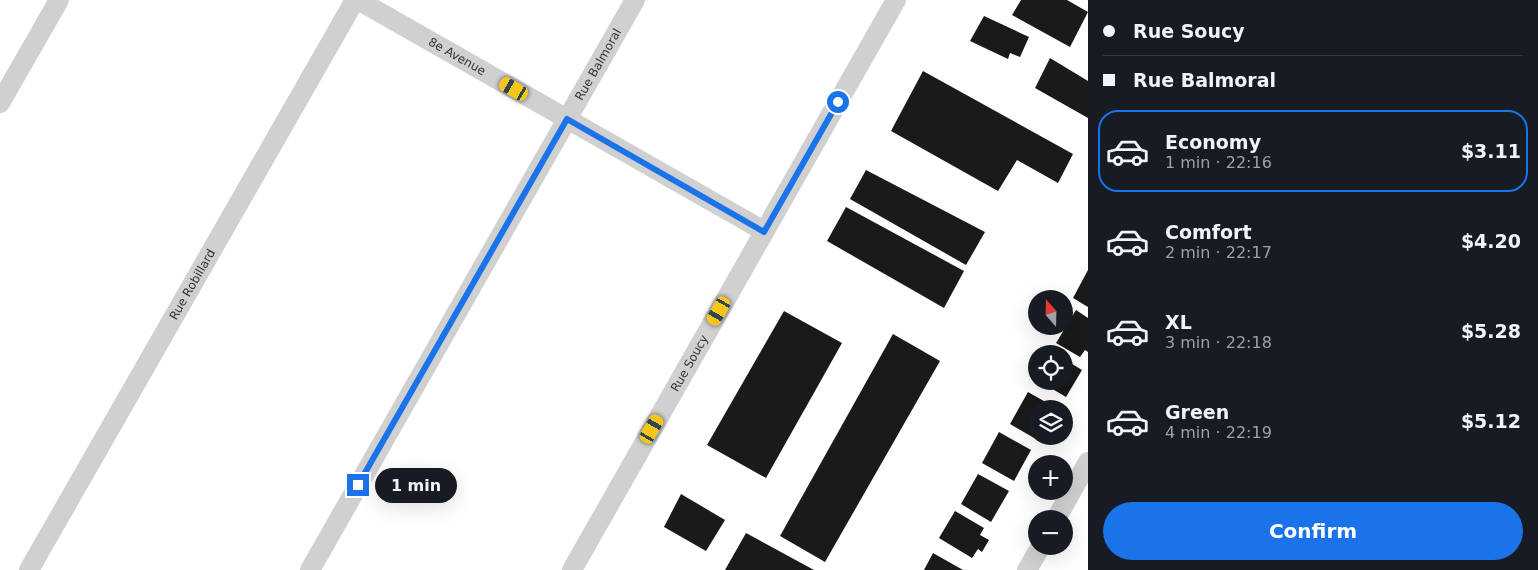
<!DOCTYPE html>
<html lang="en">
<head>
<meta charset="utf-8">
<style>
	body { margin:0; font-family:"DejaVu Sans",sans-serif; background:#20242c; color:#f1f3f6; height:100vh; display:flex; flex-direction:column; font-size:19px; white-space:nowrap }
	* { box-sizing:border-box; margin:0 }
	p { font-size:16px; color:#9ea1a6 }
	.icon { flex:none; width:28px; height:28px; fill:none; stroke:currentColor; stroke-width:2; stroke-linecap:round; stroke-linejoin:round }
	.map { position:relative; flex:1; overflow:hidden }
	.drawer { display:flex; flex-direction:column; background:#171b24; width:450px }
	.drawer>* { flex:none }
	.banner { display:grid; align-content:center; height:110px; padding:0 15px; background:#171b24 }
	.needle { width:32px; rotate:340deg }
	.tools { position:absolute; left:1028px; top:290px; display:grid; gap:10px }
	.tools a { display:grid; place-items:center; width:45px; height:45px; border-radius:50%; background:#171b24; box-shadow:0 5px 20px #0002; font-size:25px }
	.end { position:absolute; width:22px; height:22px; margin:-11px; border:6px solid #1a73e8; background:#fff; box-shadow:0 0 0 2px #fff }
	.from { border-radius:50% }
	.bubble { position:absolute; height:35px; border-radius:18px; background:#171b24; box-shadow:0 5px 20px #0002; font-size:16px; font-weight:800; line-height:35px; text-align:center }
	.car { position:absolute; width:15px; height:30px; margin:-15px -8px; border-radius:6px; box-shadow:0 0 4px 1px #0007; background:linear-gradient(#f5c518 24%,#345 0 40%,#f5c518 0 76%,#345 0 86%,#f5c518 0) }
	.banner b { display:flex; align-items:center; gap:18px; height:48px; font-size:19px }
	.banner b+b { border-top:1px solid #363941 }
	.banner i { width:12px; height:12px; background:#f1f3f6 }
	ul { padding:0; list-style:none }
	li { display:flex; align-items:center; gap:15px; height:82px; margin:0 10px 8px; padding:0 5px; border:2px solid transparent; border-radius:20px }
	li div { flex:1 }
	li b { display:block; font-size:19px }
	li em { font-style:normal; font-weight:800 }
	li.active { border-color:#1a73e8 }
	li>.icon { width:45px; height:45px; stroke-width:1.5 }
	.primary-button { display:flex; gap:10px; margin-top:auto; padding:10px 15px }
	.primary-button a { flex:1; height:58px; border-radius:30px; background:#1a73e8; color:#fff; font-size:20px; font-weight:800; line-height:58px; text-align:center }
	main { display:flex; flex:1; min-height:0 }
	.map>svg:first-child { display:block }
	.building { fill:#1a1a1a }
	.lines { fill:none; stroke-linecap:round; stroke-linejoin:round }
	.street { stroke:#d0d0d0; stroke-width:20 }
	.route { stroke:#1a73e8; stroke-width:6 }
	.labels { text-anchor:middle; stroke-width:5; stroke-linejoin:round; paint-order:stroke }
	.street-label { font-size:12px; fill:#333; stroke:#fff }
</style>
</head>
<body>
<main>
<div class="map">
<svg width="1088" height="570" viewBox="0 0 1088 570">
	<rect width="100%" height="100%" fill="#fff"/>
	<!-- building -->
	<g class="building">
		<polygon points="1021,0 1067,0 1088,12 1070,47 1012,15"/>
		<polygon points="984,16 1029,37 1020,57 1010,53 1008,59 970,41"/>
		<polygon points="1050,58 1088,81 1088,118 1035,88"/>
		<polygon points="923,71 1073,154 1058,183 1017,160 998,191 891,131"/>
		<polygon points="866,170 985,232 966,265 850,199"/>
		<polygon points="846,207 964,271 944,308 827,241"/>
		<polygon points="1088,270 1088,307 1073,298"/>
		<polygon points="1076,310 1088,318 1088,352 1085,350 1080,357 1056,343"/>
		<polygon points="784,311 842,343 766,478 707,445"/>
		<polygon points="893,334 940,361 825,562 780,536"/>
		<polygon points="1064,359 1082,370 1066,397 1039,381 1064,381"/>
		<polygon points="1028,392 1058,409 1036,409 1036,436 1044,436 1041,442 1010,424"/>
		<polygon points="999,432 1031,450 1014,481 982,463"/>
		<polygon points="978,474 1009,491 991,522 961,504"/>
		<polygon points="681,494 725,520 706,551 664,527"/>
		<polygon points="955,511 984,528 980,535 989,540 982,552 978,549 972,558 939,538"/>
		<polygon points="746,533 814,570 725,570"/>
		<polygon points="933,553 963,570 924,570"/>
	</g>
	<g class="lines">
		<!-- street -->
		<g class="street">
			<path id="s1" d="M358,0l406,231"/>
			<polyline points="0,103 59,0"/>
			<polyline points="1056,519 1088,462"/>
			<path id="s2" d="M29,570l326,-570"/>
			<path id="s3" d="M310,570l325,-570"/>
			<path id="s4" d="M572,570l324,-570"/>
			<polyline points="1027,570 1041,546"/>
		</g>
	</g>
	<g class="lines">
		<!-- route -->
		<polyline class="route" points="358,485 567,119 764,232 838,102"/>
	</g>
	<g class="labels">
		<!-- street labels -->
		<g class="street-label">
			<text dy="4" stroke="none"><textPath href="#s1" startOffset="114">8e Avenue</textPath></text>
			<text dy="4" stroke="none"><textPath href="#s3" startOffset="582">Rue Balmoral</textPath></text>
			<text dy="4" stroke="none"><textPath href="#s2" startOffset="329">Rue Robillard</textPath></text>
			<text dy="4" stroke="none"><textPath href="#s4" startOffset="238">Rue Soucy</textPath></text>
		</g>
	</g>
</svg>
<div class="tools">
<a><svg class="needle" viewBox="-14 -14 28 28"><path d="M0-13l5 13h-10z" fill="#e53935"/><path d="M0 13l5-13h-10z" fill="#9ea1a6"/></svg></a>
<a><svg class="icon" aria-label="locate" viewBox="0 0 24 24"><circle cx="12" cy="12" r="6"/><path d="M12 2v4M12 18v4M2 12h4M18 12h4"/></svg></a>
<a><svg class="icon" aria-label="layers" viewBox="0 0 24 24"><path d="M12 4l9 5-9 5-9-5zM3 14l9 5 9-5"/></svg></a>
<a>+</a>
<a>−</a>
</div>
<i class="end from" style="left:838px;top:102px"></i>
<i class="end" style="left:358px;top:485px"></i>
<div class="bubble" style="left:375px;top:468px;width:82px">1 min</div>
<i class="car" style="left:514px;top:89px;rotate:300deg"></i>
<i class="car" style="left:719px;top:311px;rotate:210deg"></i>
<i class="car" style="left:652px;top:429px;rotate:30deg"></i>
</div>
<section class="drawer">
<div class="banner">
<b><i class="from"></i>Rue Soucy</b>
<b><i></i>Rue Balmoral</b>
</div>
<ul>
<li class="active"><svg class="icon" aria-label="car" viewBox="0 0 24 24"><path d="M5 17H2v-5l4-1 3-4h7l3 4 3 1v5h-3M9 17h6M6 11h13"/><circle cx="7" cy="17" r="2"/><circle cx="17" cy="17" r="2"/></svg><div><b>Economy</b><p>1 min · 22:16</p></div><em>$3.11</em></li>
<li><svg class="icon" aria-label="car" viewBox="0 0 24 24"><path d="M5 17H2v-5l4-1 3-4h7l3 4 3 1v5h-3M9 17h6M6 11h13"/><circle cx="7" cy="17" r="2"/><circle cx="17" cy="17" r="2"/></svg><div><b>Comfort</b><p>2 min · 22:17</p></div><em>$4.20</em></li>
<li><svg class="icon" aria-label="car" viewBox="0 0 24 24"><path d="M5 17H2v-5l4-1 3-4h7l3 4 3 1v5h-3M9 17h6M6 11h13"/><circle cx="7" cy="17" r="2"/><circle cx="17" cy="17" r="2"/></svg><div><b>XL</b><p>3 min · 22:18</p></div><em>$5.28</em></li>
<li><svg class="icon" aria-label="car" viewBox="0 0 24 24"><path d="M5 17H2v-5l4-1 3-4h7l3 4 3 1v5h-3M9 17h6M6 11h13"/><circle cx="7" cy="17" r="2"/><circle cx="17" cy="17" r="2"/></svg><div><b>Green</b><p>4 min · 22:19</p></div><em>$5.12</em></li>
</ul>
<div class="primary-button"><a>Confirm</a></div>
</section>
</main>
</body>
</html>
